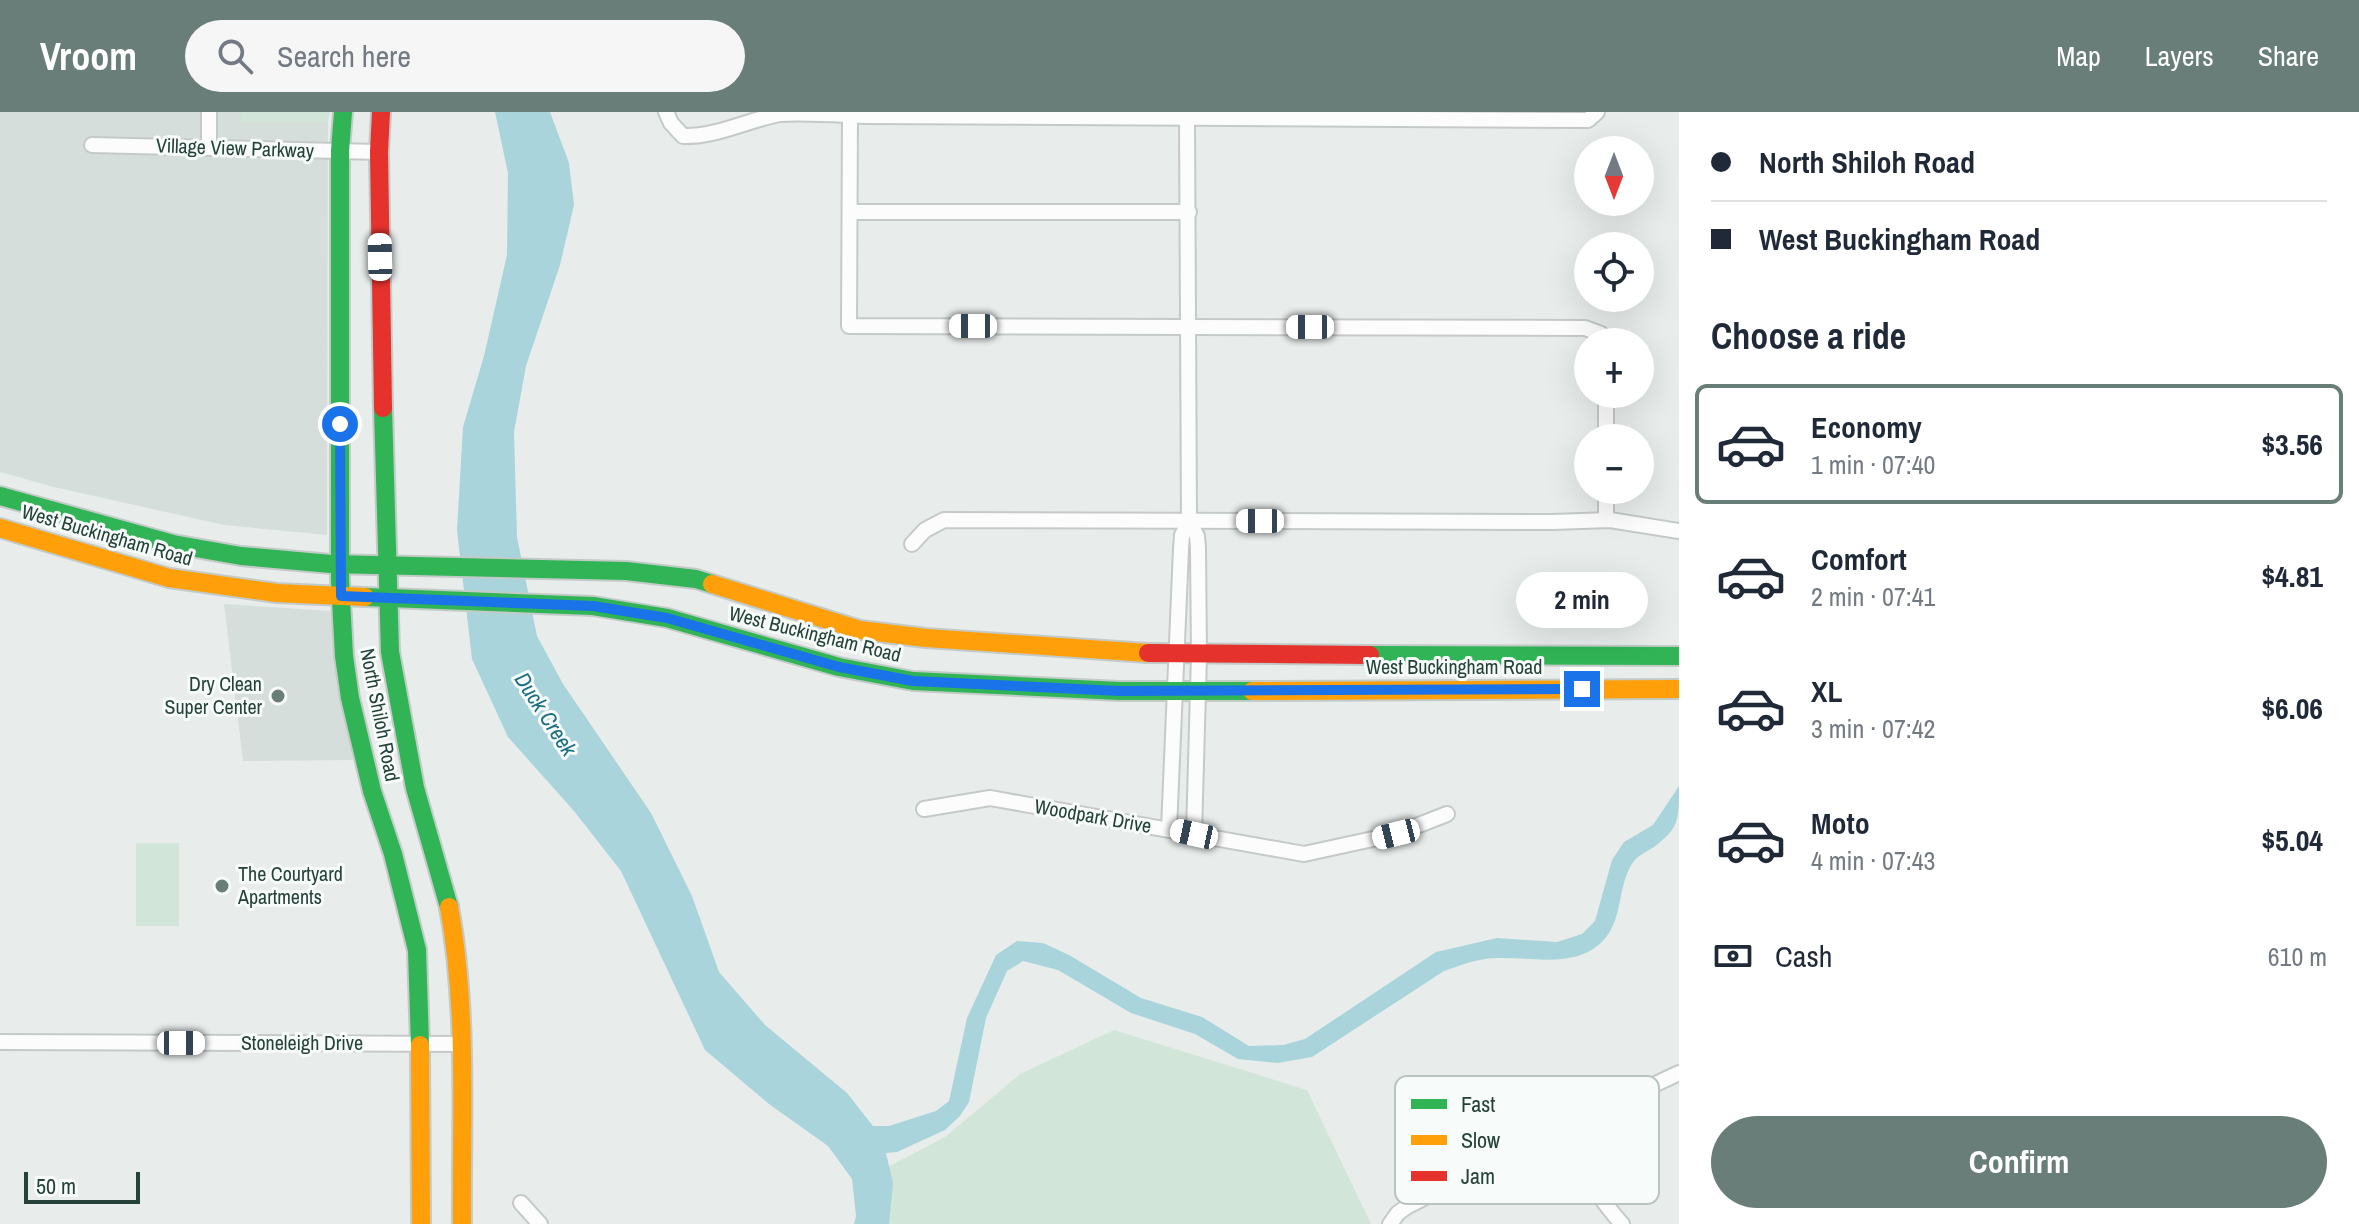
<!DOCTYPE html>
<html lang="en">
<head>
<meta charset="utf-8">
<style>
	body { margin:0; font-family:"Archivo Narrow",sans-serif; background:#f6f6f7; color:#1f2937; height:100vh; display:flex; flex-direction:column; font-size:30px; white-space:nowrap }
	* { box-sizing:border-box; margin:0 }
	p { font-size:26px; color:#747a83 }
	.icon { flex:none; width:44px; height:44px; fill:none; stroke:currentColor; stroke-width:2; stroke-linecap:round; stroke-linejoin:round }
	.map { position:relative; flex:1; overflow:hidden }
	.drawer { display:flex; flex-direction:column; background:#fff; width:680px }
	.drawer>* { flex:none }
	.top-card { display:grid; align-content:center; height:176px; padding:0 32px; background:#fff }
	.needle { width:52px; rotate:180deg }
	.tools { position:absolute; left:1574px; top:24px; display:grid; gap:16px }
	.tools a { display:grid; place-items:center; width:80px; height:80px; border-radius:50%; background:#fff; box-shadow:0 8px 32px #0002; font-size:40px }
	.scale { position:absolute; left:24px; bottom:20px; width:116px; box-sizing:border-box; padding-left:8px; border:4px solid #24423a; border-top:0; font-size:22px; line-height:28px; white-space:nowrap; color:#24423a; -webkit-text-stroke:6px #f7fbf9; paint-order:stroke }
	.end { position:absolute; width:36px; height:36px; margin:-18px; border:10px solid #1a73e8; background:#fff; box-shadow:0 0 0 4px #fff }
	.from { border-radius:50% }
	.bubble { position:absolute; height:56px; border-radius:28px; background:#fff; box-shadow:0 8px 32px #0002; font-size:26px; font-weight:800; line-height:56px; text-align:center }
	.car { position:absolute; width:24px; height:48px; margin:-24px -12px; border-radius:10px; box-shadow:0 0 6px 2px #0007; background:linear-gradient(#fff 24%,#345 0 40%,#fff 0 76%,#345 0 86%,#fff 0) }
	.top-card b { display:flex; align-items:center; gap:28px; height:76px; font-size:30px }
	.top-card b+b { border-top:2px solid #e0e1e3 }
	.top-card i { width:20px; height:20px; background:#1f2937 }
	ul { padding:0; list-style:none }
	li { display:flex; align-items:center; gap:24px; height:120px; margin:0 16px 12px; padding:0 16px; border:4px solid transparent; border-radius:12px }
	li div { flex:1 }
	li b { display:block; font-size:30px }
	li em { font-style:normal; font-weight:800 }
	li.selected { border-color:#697e78 }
	li>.icon { width:72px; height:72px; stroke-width:1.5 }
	h2 { padding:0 32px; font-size:36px; line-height:96px }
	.pay { display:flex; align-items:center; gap:20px; height:88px; padding:0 32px; font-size:30px }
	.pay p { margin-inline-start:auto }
	.action { display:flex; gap:16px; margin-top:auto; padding:16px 32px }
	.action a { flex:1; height:92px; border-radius:48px; background:#697e78; color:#fff; font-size:32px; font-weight:800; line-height:92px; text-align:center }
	header { display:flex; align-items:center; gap:48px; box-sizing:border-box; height:112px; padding:0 40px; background:#697e78; color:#fff }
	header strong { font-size:38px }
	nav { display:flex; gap:44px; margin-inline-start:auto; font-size:28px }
	.search { width:560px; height:72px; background:#f6f6f7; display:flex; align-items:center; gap:20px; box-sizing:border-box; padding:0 28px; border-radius:44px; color:#747a83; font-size:30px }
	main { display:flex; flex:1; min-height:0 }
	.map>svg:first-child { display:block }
	.built { fill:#d6dedb }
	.green { fill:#d1e6d8 }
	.water { fill:#a9d4db }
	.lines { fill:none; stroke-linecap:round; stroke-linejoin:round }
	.street-casing { stroke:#c5cac8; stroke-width:18 }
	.fast-casing { stroke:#c3cbc8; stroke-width:22 }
	.slow-casing { stroke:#c3cbc8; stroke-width:22 }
	.jam-casing { stroke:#c3cbc8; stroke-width:22 }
	.street { stroke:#fcfcfc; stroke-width:14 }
	.fast { stroke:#30b455; stroke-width:18 }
	.slow { stroke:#ff9f0a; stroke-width:18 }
	.jam { stroke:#e5322d; stroke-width:18 }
	.route { stroke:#1a73e8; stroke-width:10 }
	.poi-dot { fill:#697e78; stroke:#f7fbf9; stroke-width:3 }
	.labels { text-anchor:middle; stroke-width:6; stroke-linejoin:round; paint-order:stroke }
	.street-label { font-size:20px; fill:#24423a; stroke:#f7fbf9 }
	.poi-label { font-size:20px; fill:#24423a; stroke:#f7fbf9; text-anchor:end }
	.water-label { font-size:22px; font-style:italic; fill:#1c6f80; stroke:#f7fbf9 }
	.key { fill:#f7fbf9; stroke:#b8c4c0; stroke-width:2 }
	.key-label { font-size:22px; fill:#24423a }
</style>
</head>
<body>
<header>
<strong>Vroom</strong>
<div class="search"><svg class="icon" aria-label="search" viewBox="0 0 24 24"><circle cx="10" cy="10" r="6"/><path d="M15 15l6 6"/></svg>Search here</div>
<nav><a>Map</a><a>Layers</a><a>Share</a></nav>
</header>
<main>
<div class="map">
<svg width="1679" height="1112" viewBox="0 0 1679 1112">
	<rect width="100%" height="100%" fill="#e8edeb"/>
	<!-- built -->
	<g class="built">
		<polygon points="0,0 241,0 242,10 328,10 327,423 224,413 54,375 0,360"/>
		<polygon points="224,492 330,499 353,648 243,649"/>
	</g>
	<!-- green -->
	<g class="green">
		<polygon points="241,0 330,0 328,10 241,10"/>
		<rect x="136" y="731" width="43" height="83"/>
		<polygon points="1114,918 1307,978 1371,1112 880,1112 886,1056 945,1025 1020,962"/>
	</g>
	<!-- water -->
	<path class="water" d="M495,0h55l19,51 5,42 -14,60 -34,101 -12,66 3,105 20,99 26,48 88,129 41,83 27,76 46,53 82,68 26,33h16l47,-15 13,-10 18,-83 29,-63 21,-14 26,2 26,12 72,43 61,19 47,29 34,-1 22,-6 131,-87 61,-14 60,4 25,-8 13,-13 17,-61 12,-18 29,-17 26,-39c0,35 0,42 -25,61 -6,4 -15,8 -20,14 -16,21 -11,54 -27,75 -26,34 -72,21 -109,22 -19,0 -37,7 -54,13l-132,86 -34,6 -40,-4 -43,-25 -64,-21 -73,-43 -35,-9 -16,10 -21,47 -17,84 -9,14 -15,14 -48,22 -11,1 7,30 -4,41h-35l2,-8 -4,-37 -24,-33 -59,-42 -64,-54 -84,-179 -47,-60 -66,-74 -36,-78 -15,-129 6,-103 21,-71 23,-101 1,-82z"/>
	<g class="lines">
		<!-- street casing -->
		<g class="street-casing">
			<g id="street">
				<path d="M666,0l5,11 12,13c34,1 64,-16 97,-22 26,-2 62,1 89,2l719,4 9,-8"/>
				<polyline points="850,4 849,214 1585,216 1601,222 1603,230"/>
				<polyline points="1187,6 1189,410"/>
				<polyline points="92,33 379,40"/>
				<polyline points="209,35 209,0"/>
				<polyline points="851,100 1189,100"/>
				<polyline points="1606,282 1606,326"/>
				<polyline points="1606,378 1606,408"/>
				<polyline points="912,432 925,418 944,408 1552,410 1610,408 1679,419"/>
				<polyline points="924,697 990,686 1304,742 1396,722 1447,702"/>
				<polyline points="1169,717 1181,437 1182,423 1189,410 1197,424 1198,436 1199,543 1194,722"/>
				<polyline points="0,930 460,932"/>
				<path d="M1560,1017c18,35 36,66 62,95"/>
				<polyline points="521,1091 540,1112"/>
				<polyline points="1390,1112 1398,1101 1408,1094 1560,1017 1679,961"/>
			</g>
		</g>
		<!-- fast casing -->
		<g class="fast-casing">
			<g id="fast">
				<polyline points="343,0 340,39 340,468 344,544 350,586 372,679 393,742 417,838 420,933"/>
				<polyline points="383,296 390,540 415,676 449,795"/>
				<polyline points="0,384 173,432 241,444 331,452 626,459 696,467 712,472"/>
				<polyline points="365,485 593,494 667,506 839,555 913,569 1119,579 1252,579"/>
				<polyline points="1370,543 1679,544"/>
			</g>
		</g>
		<!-- slow casing -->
		<g class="slow-casing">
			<g id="slow">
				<polyline points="0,416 169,466 277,481 365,485"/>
				<polyline points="712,472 860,518 926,526 1148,541"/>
				<polyline points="1252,579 1679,577"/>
				<path d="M449,795c19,104 12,212 13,317"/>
				<polyline points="420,933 421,1112"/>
			</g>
		</g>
		<!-- jam casing -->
		<g class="jam-casing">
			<g id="jam">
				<polyline points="381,0 379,40 383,296"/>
				<polyline points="1148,541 1370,543"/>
			</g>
		</g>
		<!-- street -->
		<use href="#street" class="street"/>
		<!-- fast -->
		<use href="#fast" class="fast"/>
		<!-- slow -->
		<use href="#slow" class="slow"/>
		<!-- jam -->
		<use href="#jam" class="jam"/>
	</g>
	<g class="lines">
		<!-- route -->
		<polyline class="route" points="340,312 341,484 593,494 667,506 839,555 913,569 1119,579 1582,577"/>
	</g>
	<!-- markers -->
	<g class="poi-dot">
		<circle cx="278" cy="584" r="8"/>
		<circle cx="222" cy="774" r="8"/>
	</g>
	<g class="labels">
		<!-- street labels -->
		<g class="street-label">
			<text transform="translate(235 36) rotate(2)" y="7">Village View Parkway</text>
			<text transform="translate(107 423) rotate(16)" y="7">West Buckingham Road</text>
			<text transform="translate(815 522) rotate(14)" y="7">West Buckingham Road</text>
			<text x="1454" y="562">West Buckingham Road</text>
			<text transform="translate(380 603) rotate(79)" y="7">North Shiloh Road</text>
			<text transform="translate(1093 704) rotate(10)" y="7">Woodpark Drive</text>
			<text x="302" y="938">Stoneleigh Drive</text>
		</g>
		<!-- poi labels -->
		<g class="poi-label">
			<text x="262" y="579">Dry Clean<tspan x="262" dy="23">Super Center</tspan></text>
			<text x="238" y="769" text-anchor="start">The Courtyard<tspan x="238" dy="23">Apartments</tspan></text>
		</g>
		<!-- water labels -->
		<g class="water-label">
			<text transform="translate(546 602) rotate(57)" y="8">Duck Creek</text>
		</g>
	</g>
	<!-- legend -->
	<rect x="1395" y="964" width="264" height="128" rx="12" class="key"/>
	<rect x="1411" y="987" width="36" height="10" fill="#30b455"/>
	<rect x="1411" y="1023" width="36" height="10" fill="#ff9f0a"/>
	<rect x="1411" y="1059" width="36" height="10" fill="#e5322d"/>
	<g class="key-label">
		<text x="1461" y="1000">Fast</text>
		<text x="1461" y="1036">Slow</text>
		<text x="1461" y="1072">Jam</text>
	</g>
</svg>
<div class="tools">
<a><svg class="needle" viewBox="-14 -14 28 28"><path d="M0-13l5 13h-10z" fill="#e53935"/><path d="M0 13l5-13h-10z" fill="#747a83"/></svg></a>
<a><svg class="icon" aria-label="locate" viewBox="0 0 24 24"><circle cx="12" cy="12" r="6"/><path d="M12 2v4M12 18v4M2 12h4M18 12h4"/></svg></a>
<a>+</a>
<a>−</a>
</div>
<div class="scale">50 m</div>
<i class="end from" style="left:340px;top:312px"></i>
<i class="end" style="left:1582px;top:577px"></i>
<div class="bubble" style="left:1516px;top:460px;width:132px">2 min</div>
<i class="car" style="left:380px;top:145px;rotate:359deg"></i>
<i class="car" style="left:973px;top:214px;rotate:270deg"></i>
<i class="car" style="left:1310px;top:215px;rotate:270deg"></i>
<i class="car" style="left:1260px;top:409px;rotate:270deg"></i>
<i class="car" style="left:1194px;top:722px;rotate:282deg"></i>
<i class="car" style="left:1396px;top:722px;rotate:256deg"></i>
<i class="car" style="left:181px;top:931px;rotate:90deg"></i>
</div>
<section class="drawer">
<div class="top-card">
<b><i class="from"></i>North Shiloh Road</b>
<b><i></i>West Buckingham Road</b>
</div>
<h2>Choose a ride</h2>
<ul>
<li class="selected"><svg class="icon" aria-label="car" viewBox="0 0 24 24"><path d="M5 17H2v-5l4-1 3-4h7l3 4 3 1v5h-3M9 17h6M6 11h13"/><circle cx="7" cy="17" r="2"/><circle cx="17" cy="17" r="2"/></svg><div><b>Economy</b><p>1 min · 07:40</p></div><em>$3.56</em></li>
<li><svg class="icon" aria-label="car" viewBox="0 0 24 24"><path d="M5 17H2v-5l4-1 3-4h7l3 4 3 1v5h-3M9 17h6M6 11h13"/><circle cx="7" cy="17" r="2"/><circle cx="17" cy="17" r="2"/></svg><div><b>Comfort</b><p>2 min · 07:41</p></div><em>$4.81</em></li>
<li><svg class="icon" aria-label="car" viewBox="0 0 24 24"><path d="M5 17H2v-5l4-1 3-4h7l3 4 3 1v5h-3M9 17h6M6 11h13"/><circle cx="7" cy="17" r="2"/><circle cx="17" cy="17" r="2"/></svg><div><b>XL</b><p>3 min · 07:42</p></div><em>$6.06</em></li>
<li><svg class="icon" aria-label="car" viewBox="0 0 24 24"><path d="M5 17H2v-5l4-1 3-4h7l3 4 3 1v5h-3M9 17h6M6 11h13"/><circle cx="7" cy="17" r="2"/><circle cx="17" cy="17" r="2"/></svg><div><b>Moto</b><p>4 min · 07:43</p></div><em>$5.04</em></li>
</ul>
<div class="pay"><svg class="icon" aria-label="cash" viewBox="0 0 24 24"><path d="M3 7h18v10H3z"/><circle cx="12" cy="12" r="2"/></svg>Cash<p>610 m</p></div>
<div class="action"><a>Confirm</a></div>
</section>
</main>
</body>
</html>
